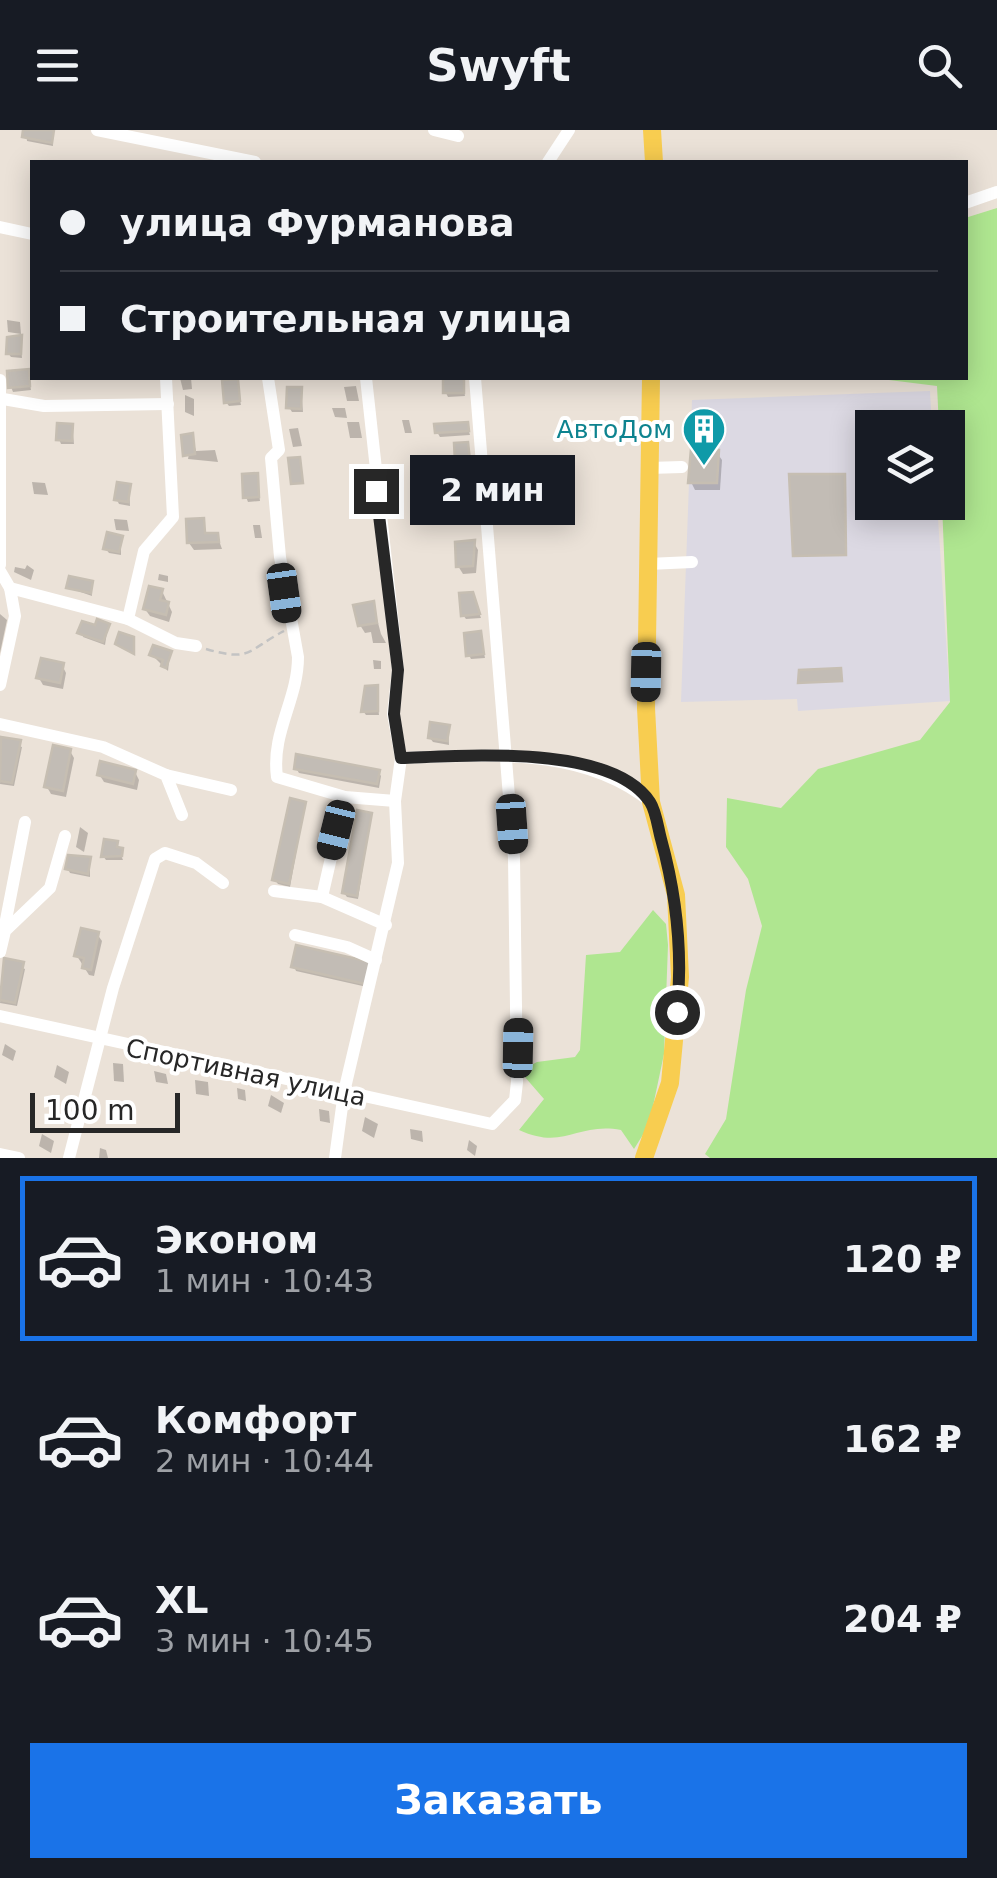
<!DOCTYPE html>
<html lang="ru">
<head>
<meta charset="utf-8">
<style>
	body { margin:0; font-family:"DejaVu Sans",sans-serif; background:#242831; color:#f1f3f6; height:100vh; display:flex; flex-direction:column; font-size:38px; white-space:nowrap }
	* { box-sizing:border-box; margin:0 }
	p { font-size:32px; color:#9ea1a6 }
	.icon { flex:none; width:55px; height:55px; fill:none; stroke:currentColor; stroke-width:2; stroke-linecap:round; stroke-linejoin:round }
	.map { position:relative; height:1028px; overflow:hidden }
	.sheet { display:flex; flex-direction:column; background:#171b24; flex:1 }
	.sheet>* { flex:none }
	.top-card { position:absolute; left:30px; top:30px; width:938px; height:220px; border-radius:0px; box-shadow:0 5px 25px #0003; display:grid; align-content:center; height:220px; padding:0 30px; background:#171b24 }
	.controls { position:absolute; left:855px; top:280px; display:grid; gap:20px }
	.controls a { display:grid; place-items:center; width:110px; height:110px; border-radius:0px; background:#171b24; box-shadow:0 5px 25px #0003; font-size:50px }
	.scale { position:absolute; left:30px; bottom:25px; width:150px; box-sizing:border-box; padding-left:10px; border:5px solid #272727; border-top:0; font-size:28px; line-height:35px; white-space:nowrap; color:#272727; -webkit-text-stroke:8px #fff; paint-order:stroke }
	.end { position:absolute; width:45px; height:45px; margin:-22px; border:12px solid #272727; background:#fff; box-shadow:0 0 0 5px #fff }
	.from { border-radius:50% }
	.bubble { position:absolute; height:70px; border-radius:0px; background:#171b24; box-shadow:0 5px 25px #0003; font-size:32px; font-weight:800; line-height:70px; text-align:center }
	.car { position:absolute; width:30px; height:60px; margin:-30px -15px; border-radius:12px; box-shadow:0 0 8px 2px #0007; background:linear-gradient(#222 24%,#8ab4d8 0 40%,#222 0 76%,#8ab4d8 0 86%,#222 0) }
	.top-card b { display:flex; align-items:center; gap:35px; height:95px; font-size:38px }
	.top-card b+b { border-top:2px solid #363941 }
	.top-card i { width:25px; height:25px; background:#f1f3f6 }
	ul { padding:18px 0 0; list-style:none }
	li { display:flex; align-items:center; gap:30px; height:165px; margin:0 20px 15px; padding:0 10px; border:5px solid transparent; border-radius:0px }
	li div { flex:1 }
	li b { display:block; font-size:38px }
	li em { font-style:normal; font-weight:800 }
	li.active { border-color:#1a73e8 }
	li>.icon { width:90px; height:90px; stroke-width:1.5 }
	.primary-button { display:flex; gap:20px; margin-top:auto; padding:20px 30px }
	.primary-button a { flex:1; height:115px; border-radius:0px; background:#1a73e8; color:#fff; font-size:40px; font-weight:800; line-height:115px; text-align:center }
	header { display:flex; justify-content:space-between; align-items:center; height:130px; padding:0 30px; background:#171b24; font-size:45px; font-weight:800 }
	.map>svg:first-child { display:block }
	.industrial { fill:#dcd9e3 }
	.green { fill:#afe690 }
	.shadow { fill:#0003 }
	.building { fill:#c2bcb5; stroke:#c6beb2; stroke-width:2.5 }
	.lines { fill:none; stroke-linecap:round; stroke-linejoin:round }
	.path { stroke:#c3c3c3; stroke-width:2.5; stroke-dasharray:8 5; stroke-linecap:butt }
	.minor { stroke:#fff; stroke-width:12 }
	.major { stroke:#f8cd50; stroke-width:18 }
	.route { stroke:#272727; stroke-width:12 }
	.labels { text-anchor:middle; stroke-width:8; stroke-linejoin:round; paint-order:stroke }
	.culture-label { font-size:25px; fill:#0d838f; stroke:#fff; text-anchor:end }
	.street-label { font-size:25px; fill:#272727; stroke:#fff }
</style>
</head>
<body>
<header><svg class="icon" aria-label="menu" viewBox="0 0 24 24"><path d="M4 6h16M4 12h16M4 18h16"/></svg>Swyft<svg class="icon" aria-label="search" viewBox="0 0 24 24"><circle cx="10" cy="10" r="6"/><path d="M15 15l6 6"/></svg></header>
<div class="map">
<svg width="997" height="1028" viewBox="0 0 997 1028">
	<rect width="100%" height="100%" fill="#ebe2d8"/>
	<!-- industrial -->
	<polygon class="industrial" points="930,261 932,297 872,298 872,372 937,373 950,571 798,581 797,569 681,572 692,270"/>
	<!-- green -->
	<g class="green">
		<polygon points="997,78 997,1028 710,1028 705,1024 726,989 746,860 762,796 748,749 726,717 727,668 781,678 818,639 920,610 950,572 942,373 948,372 948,298 939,297 937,256 873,248 965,248 965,88"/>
		<path d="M653,780l13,14 2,21 -4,109 -15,71 -15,24 -13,-19c-45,-8 -56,21 -102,0l25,-31 -20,-23 2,-8 11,-6 38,-5 5,-7 6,-95 34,-3z"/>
	</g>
	<!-- shadow -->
	<g class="shadow">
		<polygon points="26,0 52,2 53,16 27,11"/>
		<polygon points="7,190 20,192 21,204 8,202"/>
		<polygon points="20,208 22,228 11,227 8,223"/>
		<polygon points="28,242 31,260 13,262 11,257"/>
		<polygon points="180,248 191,248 192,259 183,260"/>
		<polygon points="462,250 465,266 448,267 446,263"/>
		<polygon points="236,251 241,275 229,276 226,272"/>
		<polygon points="356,256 359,271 347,271 344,257"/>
		<polygon points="301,260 303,282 292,282 289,277"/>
		<polygon points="185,265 194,269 194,286 185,282"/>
		<polygon points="332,278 345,278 347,288 335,287"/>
		<polygon points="402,290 409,290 412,303 405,303"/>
		<polygon points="347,292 359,292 362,308 350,308"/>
		<polygon points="467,295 470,305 440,307 437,302"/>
		<polygon points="72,296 74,314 61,314 59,309"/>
		<polygon points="298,298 302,316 293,317 289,299"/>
		<polygon points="192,306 196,321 215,320 218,332 188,329"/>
		<polygon points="467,314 471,335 460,336 457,331"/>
		<polygon points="717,323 722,330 720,360 695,360 691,352"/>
		<polygon points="257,346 260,371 248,372 246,367"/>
		<polygon points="32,352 45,353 48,365 34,364"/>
		<polygon points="129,356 130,376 119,374 117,370"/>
		<polygon points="432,378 439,378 440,386 434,387"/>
		<polygon points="114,389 127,390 129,401 116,400"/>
		<polygon points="202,391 207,406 217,405 222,419 194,420 189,413"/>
		<polygon points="253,395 260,395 262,408 255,408"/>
		<polygon points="121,408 121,425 109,423 106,419"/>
		<polygon points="474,413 478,420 476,443 463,444 458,436"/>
		<polygon points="27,435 34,440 31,450 14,442 15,437 25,439"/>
		<polygon points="159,444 168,446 168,452 158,450"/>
		<polygon points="91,454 92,466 69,458"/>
		<polygon points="162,461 172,482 169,492 150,486 145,479"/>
		<polygon points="373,474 381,504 386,513 373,513 371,502 365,503 360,495"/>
		<polygon points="478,480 481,488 466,489 463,485"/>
		<polygon points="0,484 7,490 0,523"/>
		<polygon points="84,493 108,496 105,515 83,507"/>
		<polygon points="480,504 485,528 471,529 469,525"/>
		<polygon points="170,523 168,541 152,525"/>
		<polygon points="373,530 381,531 381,539 374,539"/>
		<polygon points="62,535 66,543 63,559 43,555 39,548"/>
		<polygon points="376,558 379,585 366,585 363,581"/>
		<polygon points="448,597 449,615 433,612 430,608"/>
		<polygon points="3,610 22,617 14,656 0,654"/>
		<polygon points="70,621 74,628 66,667 51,664 47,657"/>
		<polygon points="296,638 378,642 381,646 379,658 299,643"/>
		<polygon points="135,642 139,650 137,660 104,652 99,644"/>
		<polygon points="305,674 290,757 278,754 275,750"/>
		<polygon points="371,685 358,769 347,767 344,763"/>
		<polygon points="80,697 88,703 84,722 76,717"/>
		<polygon points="116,714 123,730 106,730 103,726"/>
		<polygon points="90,729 90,747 70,743 68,739"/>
		<polygon points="97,804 102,811 94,846 89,845 77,826"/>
		<polygon points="6,831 25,839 17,876 0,873"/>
		<polygon points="368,834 367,857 296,841 294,836"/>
		<polygon points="5,914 16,921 13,931 2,925"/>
		<polygon points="113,933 123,934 124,952 114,951"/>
		<polygon points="57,935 69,942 66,954 54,947"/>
		<polygon points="154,941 166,944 168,954 156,952"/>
		<polygon points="195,950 208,952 209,966 196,964"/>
		<polygon points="237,958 245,960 246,971 238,969"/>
		<polygon points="271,965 284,973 281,983 268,976"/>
		<polygon points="319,979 329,981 330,993 320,991"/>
		<polygon points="365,987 378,994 374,1008 362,1001"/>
		<polygon points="410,999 422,1001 423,1012 411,1009"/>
		<polygon points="42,1004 54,1011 51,1023 39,1016"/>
		<polygon points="469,1010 477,1016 475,1026 467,1020"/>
		<polygon points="100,1018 106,1020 108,1028 99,1028"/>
	</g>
	<!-- building -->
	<g class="building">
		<polygon points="23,0 54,0 52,13 22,7"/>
		<polygon points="22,205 21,224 6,224 7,207"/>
		<polygon points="29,239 30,256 8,258 7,241"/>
		<rect x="443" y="248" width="21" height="15"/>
		<polygon points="238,249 240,271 224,273 222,250"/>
		<polygon points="287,257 302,257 301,279 286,278"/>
		<polygon points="468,292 469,301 435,303 434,294"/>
		<polygon points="57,293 73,294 72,311 56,310"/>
		<polygon points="193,303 195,324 183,326 181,305"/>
		<polygon points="468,312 470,331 455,332 454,313"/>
		<polygon points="691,319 719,320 717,353 688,353"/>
		<polygon points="300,327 303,353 291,354 288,328"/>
		<polygon points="258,343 259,367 243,368 242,344"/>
		<polygon points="789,344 845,344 846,425 793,426"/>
		<polygon points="117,352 131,354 128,372 114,370"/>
		<polygon points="204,388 205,403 218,403 219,412 187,413 186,389"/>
		<polygon points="107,402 123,406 119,422 103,419"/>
		<polygon points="475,410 473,436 456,437 455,412"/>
		<polygon points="69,446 93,451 91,463 66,458"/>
		<polygon points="149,456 163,459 160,470 169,472 166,485 143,479"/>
		<polygon points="473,462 480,484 461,486 459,463"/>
		<polygon points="374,471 377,493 358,496 353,475"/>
		<polygon points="97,489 110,494 103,512 77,503 82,491 95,495"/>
		<polygon points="481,501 484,524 466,526 464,503"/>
		<polygon points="119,502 134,507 134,524 115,514"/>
		<polygon points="153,515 172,521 166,538 161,536 163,530 149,525"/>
		<polygon points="41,528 64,533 60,553 36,548"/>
		<polygon points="841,538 842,551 798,553 799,540"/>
		<polygon points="378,555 378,581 361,582 365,556"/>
		<polygon points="430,592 450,595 447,611 428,608"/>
		<polygon points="1,607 21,610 12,653 0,651"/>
		<polygon points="53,615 71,619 63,661 44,657"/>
		<polygon points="296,624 380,640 377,654 294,639"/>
		<polygon points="100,631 136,640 133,654 97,645"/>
		<polygon points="290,668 306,672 289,754 272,750"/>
		<polygon points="357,680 372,683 357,766 342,763"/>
		<polygon points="104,709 118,711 117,717 123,718 122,726 101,727"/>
		<polygon points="68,725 91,727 88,744 65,739"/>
		<polygon points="81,798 99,802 91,840 82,838 84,828 74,826"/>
		<polygon points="296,815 370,832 365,854 291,837"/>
		<polygon points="4,828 24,832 15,873 0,870"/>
	</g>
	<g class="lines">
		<!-- path -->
		<path class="path" d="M206,519c45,13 40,2 78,-18"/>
		<!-- minor -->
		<g class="minor">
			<polyline points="97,0 255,32"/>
			<polyline points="434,0 458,6"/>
			<polyline points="548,32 569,0"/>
			<polyline points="965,73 997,62"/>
			<polyline points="0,97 32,104"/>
			<path d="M268,248l11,72 -8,8 9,99 18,100c0,43 -27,75 -21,120l68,20 50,4"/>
			<polyline points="0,250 0,435"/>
			<polyline points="3,269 44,276 168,274"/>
			<polyline points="649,338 682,337"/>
			<polyline points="648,434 692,432"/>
			<polyline points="0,441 10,458 128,489 176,513 196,516"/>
			<polyline points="128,489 144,421 173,387 166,248"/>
			<polyline points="0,555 15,486 10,458"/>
			<polyline points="0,594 103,617 166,645 182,685"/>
			<path d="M401,628c86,-2 179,-13 250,44"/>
			<polyline points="166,645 231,660"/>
			<polyline points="345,667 322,767 386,795"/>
			<polyline points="274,761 322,767"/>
			<polyline points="4,800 25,692"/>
			<polyline points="295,805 347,817 376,830"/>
			<polyline points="0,822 5,801 50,758 65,706"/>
			<polyline points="0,886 492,994 515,970 517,952 514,728 475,248"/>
			<polyline points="0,1024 19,1028"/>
			<polyline points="69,1028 113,858 155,729 165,723 196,733 223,753"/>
			<polyline points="335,1028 344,962 398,733 395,671 401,628 393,584 398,540 366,248"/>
		</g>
		<!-- major -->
		<g class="major">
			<polyline points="652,0 654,32"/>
			<polyline points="644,1028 670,953 680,847 676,765 651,672 646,578 651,248"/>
		</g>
	</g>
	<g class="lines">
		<!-- route -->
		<path class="route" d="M376,361l22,179 -4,44 7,44c62,-2 210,-15 249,44 6,9 8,26 11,37 16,58 22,113 16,173"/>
	</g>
	<!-- icons -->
	<defs>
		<g id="building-pin" transform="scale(2.25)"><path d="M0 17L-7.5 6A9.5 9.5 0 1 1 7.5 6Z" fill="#0f9aa8" stroke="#fff"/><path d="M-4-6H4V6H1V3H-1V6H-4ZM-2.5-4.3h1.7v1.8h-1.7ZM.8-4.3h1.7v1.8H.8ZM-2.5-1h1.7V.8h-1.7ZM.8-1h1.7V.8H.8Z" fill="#fff"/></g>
	</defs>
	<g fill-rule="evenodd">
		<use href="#building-pin" x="704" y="299"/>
	</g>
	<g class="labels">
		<!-- culture labels -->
		<g class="culture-label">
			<text x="672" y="308">АвтоДом</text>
		</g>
		<!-- street labels -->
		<g class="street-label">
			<text transform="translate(246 942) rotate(12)" y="9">Спортивная улица</text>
		</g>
	</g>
</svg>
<div class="controls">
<a><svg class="icon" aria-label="layers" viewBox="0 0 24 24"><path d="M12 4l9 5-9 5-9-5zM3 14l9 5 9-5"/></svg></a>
</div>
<div class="scale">100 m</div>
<i class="end from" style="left:677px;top:882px"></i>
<i class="end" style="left:376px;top:361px"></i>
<div class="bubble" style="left:410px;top:325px;width:165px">2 мин</div>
<i class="car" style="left:284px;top:463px;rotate:172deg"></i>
<i class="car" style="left:646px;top:542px;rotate:181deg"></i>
<i class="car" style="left:512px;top:694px;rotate:176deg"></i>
<i class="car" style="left:336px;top:700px;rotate:194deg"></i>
<i class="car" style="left:518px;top:918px;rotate:1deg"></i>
<div class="top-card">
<b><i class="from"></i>улица Фурманова</b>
<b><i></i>Строительная улица</b>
</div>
</div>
<section class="sheet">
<ul>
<li class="active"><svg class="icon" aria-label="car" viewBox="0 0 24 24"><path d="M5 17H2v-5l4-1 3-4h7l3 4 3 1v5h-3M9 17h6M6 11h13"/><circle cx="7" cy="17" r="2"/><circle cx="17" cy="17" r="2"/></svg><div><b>Эконом</b><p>1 мин · 10:43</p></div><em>120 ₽</em></li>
<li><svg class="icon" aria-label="car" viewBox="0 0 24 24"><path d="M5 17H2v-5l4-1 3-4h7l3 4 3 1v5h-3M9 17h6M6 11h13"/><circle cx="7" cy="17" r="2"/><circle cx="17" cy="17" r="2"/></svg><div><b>Комфорт</b><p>2 мин · 10:44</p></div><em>162 ₽</em></li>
<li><svg class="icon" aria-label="car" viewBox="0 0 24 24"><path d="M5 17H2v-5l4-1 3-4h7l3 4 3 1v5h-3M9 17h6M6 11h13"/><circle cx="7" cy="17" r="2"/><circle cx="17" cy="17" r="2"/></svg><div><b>XL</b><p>3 мин · 10:45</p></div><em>204 ₽</em></li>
</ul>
<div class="primary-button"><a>Заказать</a></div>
</section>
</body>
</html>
